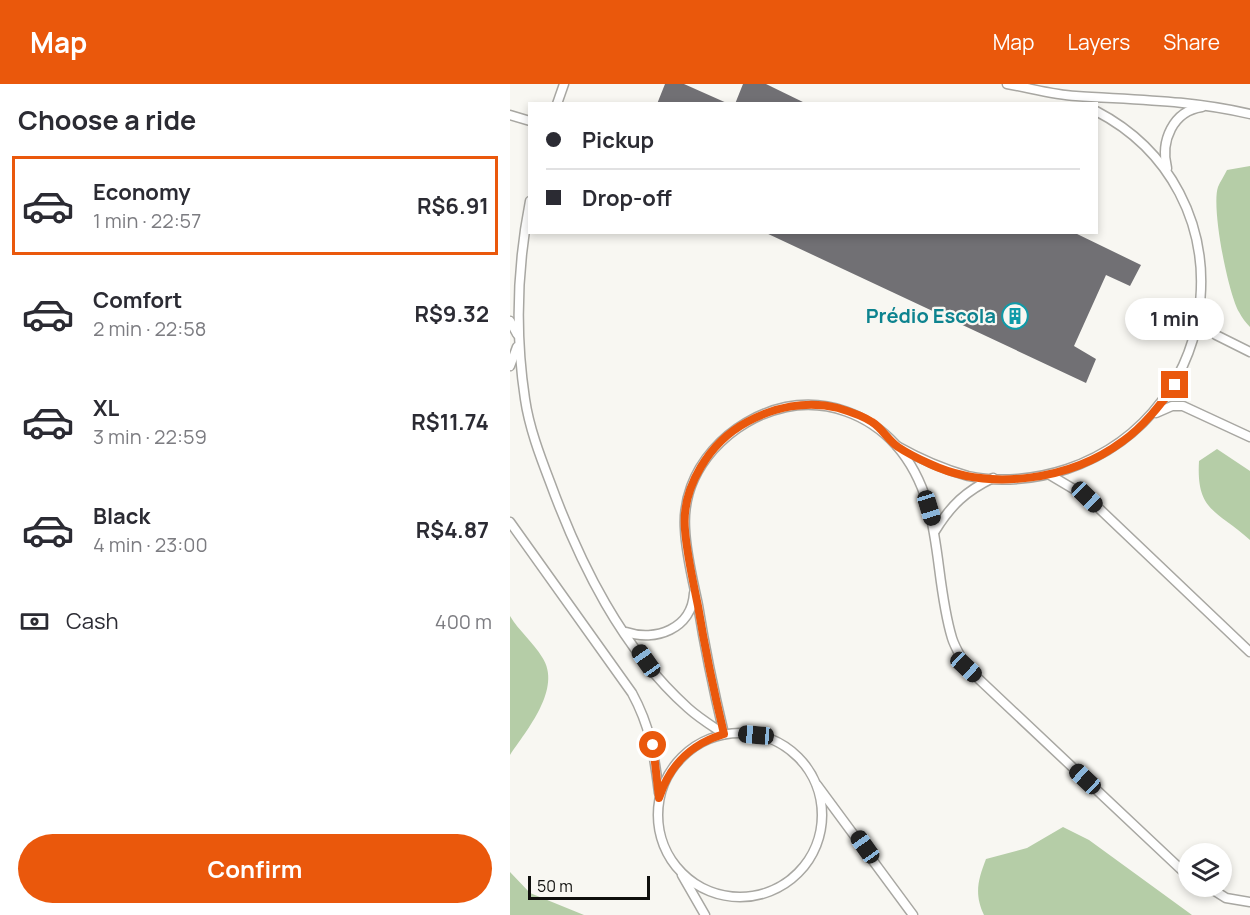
<!DOCTYPE html>
<html lang="en">
<head>
<meta charset="utf-8">
<style>
	body { margin:0; font-family:Manrope,sans-serif; background:#f7f7f7; color:#2b2b33; height:100vh; display:flex; flex-direction:column; font-size:22px; white-space:nowrap }
	* { box-sizing:border-box; margin:0 }
	p { font-size:20px; color:#7c7c81 }
	.icon { flex:none; width:33px; height:33px; fill:none; stroke:currentColor; stroke-width:2; stroke-linecap:round; stroke-linejoin:round }
	.map { position:relative; flex:1; overflow:hidden }
	.details { display:flex; flex-direction:column; background:#fff; width:510px }
	.details>* { flex:none }
	.top-card { position:absolute; left:18px; top:18px; width:570px; height:132px; border-radius:0px; box-shadow:0 3px 9px #0003; display:grid; align-content:center; height:132px; padding:0 18px; background:#fff }
	.buttons { position:absolute; left:668px; top:759px; display:grid; gap:12px }
	.buttons a { display:grid; place-items:center; width:54px; height:54px; border-radius:50%; background:#fff; box-shadow:0 3px 9px #0003; font-size:30px }
	.scale { position:absolute; left:18px; bottom:15px; width:122px; box-sizing:border-box; padding-left:6px; border:3px solid #0f0f0d; border-top:0; font-size:16px; line-height:21px; white-space:nowrap; color:#0f0f0d; -webkit-text-stroke:4px #f8f7f2; paint-order:stroke }
	.end { position:absolute; width:27px; height:27px; margin:-14px; border:8px solid #ea580c; background:#fff; box-shadow:0 0 0 3px #fff }
	.from { border-radius:50% }
	.bubble { position:absolute; height:42px; border-radius:21px; background:#fff; box-shadow:0 3px 9px #0003; font-size:20px; font-weight:700; line-height:42px; text-align:center }
	.car { position:absolute; width:18px; height:36px; margin:-18px -9px; border-radius:8px; box-shadow:0 0 4px 2px #0007; background:linear-gradient(#222 24%,#8ab4d8 0 40%,#222 0 76%,#8ab4d8 0 86%,#222 0) }
	.top-card b { display:flex; align-items:center; gap:21px; height:57px; font-size:22px }
	.top-card b+b { border-top:2px solid #e1e1e2 }
	.top-card i { width:15px; height:15px; background:#2b2b33 }
	ul { padding:0; list-style:none }
	li { display:flex; align-items:center; gap:18px; height:99px; margin:0 12px 9px; padding:0 6px; border:3px solid transparent; border-radius:0px }
	li div { flex:1 }
	li b { display:block; font-size:22px }
	li em { font-style:normal; font-weight:700 }
	li.current { border-color:#ea580c }
	li>.icon { width:54px; height:54px; stroke-width:1.5 }
	h2 { padding:0 18px; font-size:27px; line-height:72px }
	.pay { display:flex; align-items:center; gap:15px; height:66px; padding:0 18px; font-size:22px }
	.pay p { margin-inline-start:auto }
	.button { display:flex; gap:12px; margin-top:auto; padding:12px 18px }
	.button a { flex:1; height:69px; border-radius:36px; background:#ea580c; color:#fff; font-size:24px; font-weight:700; line-height:69px; text-align:center }
	header { display:flex; align-items:center; gap:36px; box-sizing:border-box; height:84px; padding:0 30px; background:#ea580c; color:#fff }
	header strong { font-size:28px }
	nav { display:flex; gap:33px; margin-inline-start:auto; font-size:21px }
	main { display:flex; flex:1; min-height:0 }
	.map>svg:first-child { display:block }
	.forest { fill:#b5cda7 }
	.building { fill:#717074 }
	.lines { fill:none; stroke-linecap:round; stroke-linejoin:round }
	.lane-casing { stroke:#a8a7a2; stroke-width:11 }
	.lane { stroke:#fff; stroke-width:8 }
	.route { stroke:#ea580c; stroke-width:8 }
	.labels { text-anchor:middle; stroke-width:4.5; stroke-linejoin:round; paint-order:stroke }
	.culture-label { font-size:20px; font-weight:bold; fill:#0d838f; stroke:#f8f7f2; text-anchor:end }
</style>
</head>
<body>
<header>
<strong>Map</strong>
<nav><a>Map</a><a>Layers</a><a>Share</a></nav>
</header>
<main>
<section class="details">
<h2>Choose a ride</h2>
<ul>
<li class="current"><svg class="icon" aria-label="car" viewBox="0 0 24 24"><path d="M5 17H2v-5l4-1 3-4h7l3 4 3 1v5h-3M9 17h6M6 11h13"/><circle cx="7" cy="17" r="2"/><circle cx="17" cy="17" r="2"/></svg><div><b>Economy</b><p>1 min · 22:57</p></div><em>R$6.91</em></li>
<li><svg class="icon" aria-label="car" viewBox="0 0 24 24"><path d="M5 17H2v-5l4-1 3-4h7l3 4 3 1v5h-3M9 17h6M6 11h13"/><circle cx="7" cy="17" r="2"/><circle cx="17" cy="17" r="2"/></svg><div><b>Comfort</b><p>2 min · 22:58</p></div><em>R$9.32</em></li>
<li><svg class="icon" aria-label="car" viewBox="0 0 24 24"><path d="M5 17H2v-5l4-1 3-4h7l3 4 3 1v5h-3M9 17h6M6 11h13"/><circle cx="7" cy="17" r="2"/><circle cx="17" cy="17" r="2"/></svg><div><b>XL</b><p>3 min · 22:59</p></div><em>R$11.74</em></li>
<li><svg class="icon" aria-label="car" viewBox="0 0 24 24"><path d="M5 17H2v-5l4-1 3-4h7l3 4 3 1v5h-3M9 17h6M6 11h13"/><circle cx="7" cy="17" r="2"/><circle cx="17" cy="17" r="2"/></svg><div><b>Black</b><p>4 min · 23:00</p></div><em>R$4.87</em></li>
</ul>
<div class="pay"><svg class="icon" aria-label="cash" viewBox="0 0 24 24"><path d="M3 7h18v10H3z"/><circle cx="12" cy="12" r="2"/></svg>Cash<p>400 m</p></div>
<div class="button"><a>Confirm</a></div>
</section>
<div class="map">
<svg width="740" height="831" viewBox="0 0 740 831">
	<rect width="100%" height="100%" fill="#f8f7f2"/>
	<!-- forest -->
	<g class="forest">
		<path d="M740,82v161c-4,-4 -8,-9 -11,-15 -11,-19 -28,-105 -21,-125 2,-5 6,-11 9,-17z"/>
		<path d="M707,365l33,22v69c-33,-30 -54,-28 -51,-79z"/>
		<path d="M0,532c9,15 23,26 32,41 21,31 -16,74 -32,98z"/>
		<path d="M553,743l26,13 103,75h-208c-10,-21 -6,-35 2,-56l41,-11z"/>
		<polygon points="0,788 20,809 74,831 0,831"/>
	</g>
	<!-- building -->
	<g class="building">
		<polygon points="155,0 174,0 219,20 147,20"/>
		<polygon points="233,0 256,0 297,20 225,20"/>
		<polygon points="254,148 563,148 631,181 620,202 596,191 564,262 586,275 576,299"/>
	</g>
	<g class="lines">
		<!-- lane casing -->
		<g class="lane-casing">
			<g id="lane">
				<path d="M497,0c23,4 46,11 69,12 61,4 113,4 174,18"/>
				<polyline points="47,20 54,0"/>
				<polyline points="0,31 20,37"/>
				<path d="M657,84c-7,-27 6,-57 35,-61"/>
				<path d="M20,117c-13,66 -15,132 -5,198 4,28 15,57 25,83 30,82 72,167 138,226 11,10 24,18 36,26"/>
				<polyline points="691,231 706,251 740,268"/>
				<polyline points="0,237 7,250"/>
				<polyline points="0,282 7,263"/>
				<polyline points="646,329 662,322 673,322 740,353"/>
				<path d="M387,362c23,13 46,23 71,30 32,7 69,3 99,-7 163,-56 183,-278 29,-358"/>
				<polyline points="540,391 577,413 740,568"/>
				<path d="M0,438l122,171c19,35 22,61 27,100"/>
				<path d="M425,447c16,-26 31,-40 58,-53"/>
				<path d="M116,548c29,10 66,-3 68,-39"/>
				<circle cx="230" cy="731" r="82"/>
				<path d="M214,650c-10,-42 -19,-85 -26,-129 -5,-24 -12,-51 -13,-76 -4,-60 45,-110 101,-122 41,-8 82,7 110,38 49,56 36,127 56,193 3,10 10,20 14,29l222,209"/>
				<polyline points="307,701 403,831"/>
				<polyline points="172,791 195,831"/>
				<polyline points="697,802 716,814 740,818"/>
			</g>
		</g>
		<!-- lane -->
		<use href="#lane" class="lane"/>
	</g>
	<g class="lines">
		<!-- route -->
		<path class="route" d="M143,661l6,53c11,-34 32,-54 65,-64 -10,-42 -19,-85 -26,-128 -5,-25 -11,-51 -13,-76 -4,-43 25,-88 62,-108 27,-15 60,-22 91,-14 10,3 25,8 34,14 10,6 16,18 26,25 9,6 21,12 32,17 60,28 141,16 193,-23 21,-15 37,-36 52,-56"/>
	</g>
	<!-- icons -->
	<defs>
		<g id="building-ring" transform="scale(1.35)"><circle r="9.5" fill="#f8f7f2" stroke="#0f9aa8" stroke-width="1.5"/><path d="M-4-6H4V6H1V3H-1V6H-4ZM-2.5-4.3h1.7v1.8h-1.7ZM.8-4.3h1.7v1.8H.8ZM-2.5-1h1.7V.8h-1.7ZM.8-1h1.7V.8H.8Z" fill="#0f9aa8"/></g>
	</defs>
	<g fill-rule="evenodd">
		<use href="#building-ring" x="505" y="232"/>
	</g>
	<g class="labels">
		<!-- culture labels -->
		<g class="culture-label">
			<text x="486" y="239">Prédio Escola</text>
		</g>
	</g>
</svg>
<div class="buttons">
<a><svg class="icon" aria-label="layers" viewBox="0 0 24 24"><path d="M12 4l9 5-9 5-9-5zM3 14l9 5 9-5"/></svg></a>
</div>
<div class="scale">50 m</div>
<i class="end from" style="left:143px;top:661px"></i>
<i class="end" style="left:665px;top:301px"></i>
<div class="bubble" style="left:615px;top:214px;width:99px">1 min</div>
<i class="car" style="left:577px;top:413px;rotate:134deg"></i>
<i class="car" style="left:419px;top:424px;rotate:163deg"></i>
<i class="car" style="left:136px;top:577px;rotate:325deg"></i>
<i class="car" style="left:456px;top:583px;rotate:133deg"></i>
<i class="car" style="left:246px;top:651px;rotate:275deg"></i>
<i class="car" style="left:575px;top:695px;rotate:313deg"></i>
<i class="car" style="left:355px;top:763px;rotate:325deg"></i>
<div class="top-card">
<b><i class="from"></i>Pickup</b>
<b><i></i>Drop-off</b>
</div>
</div>
</main>
</body>
</html>
